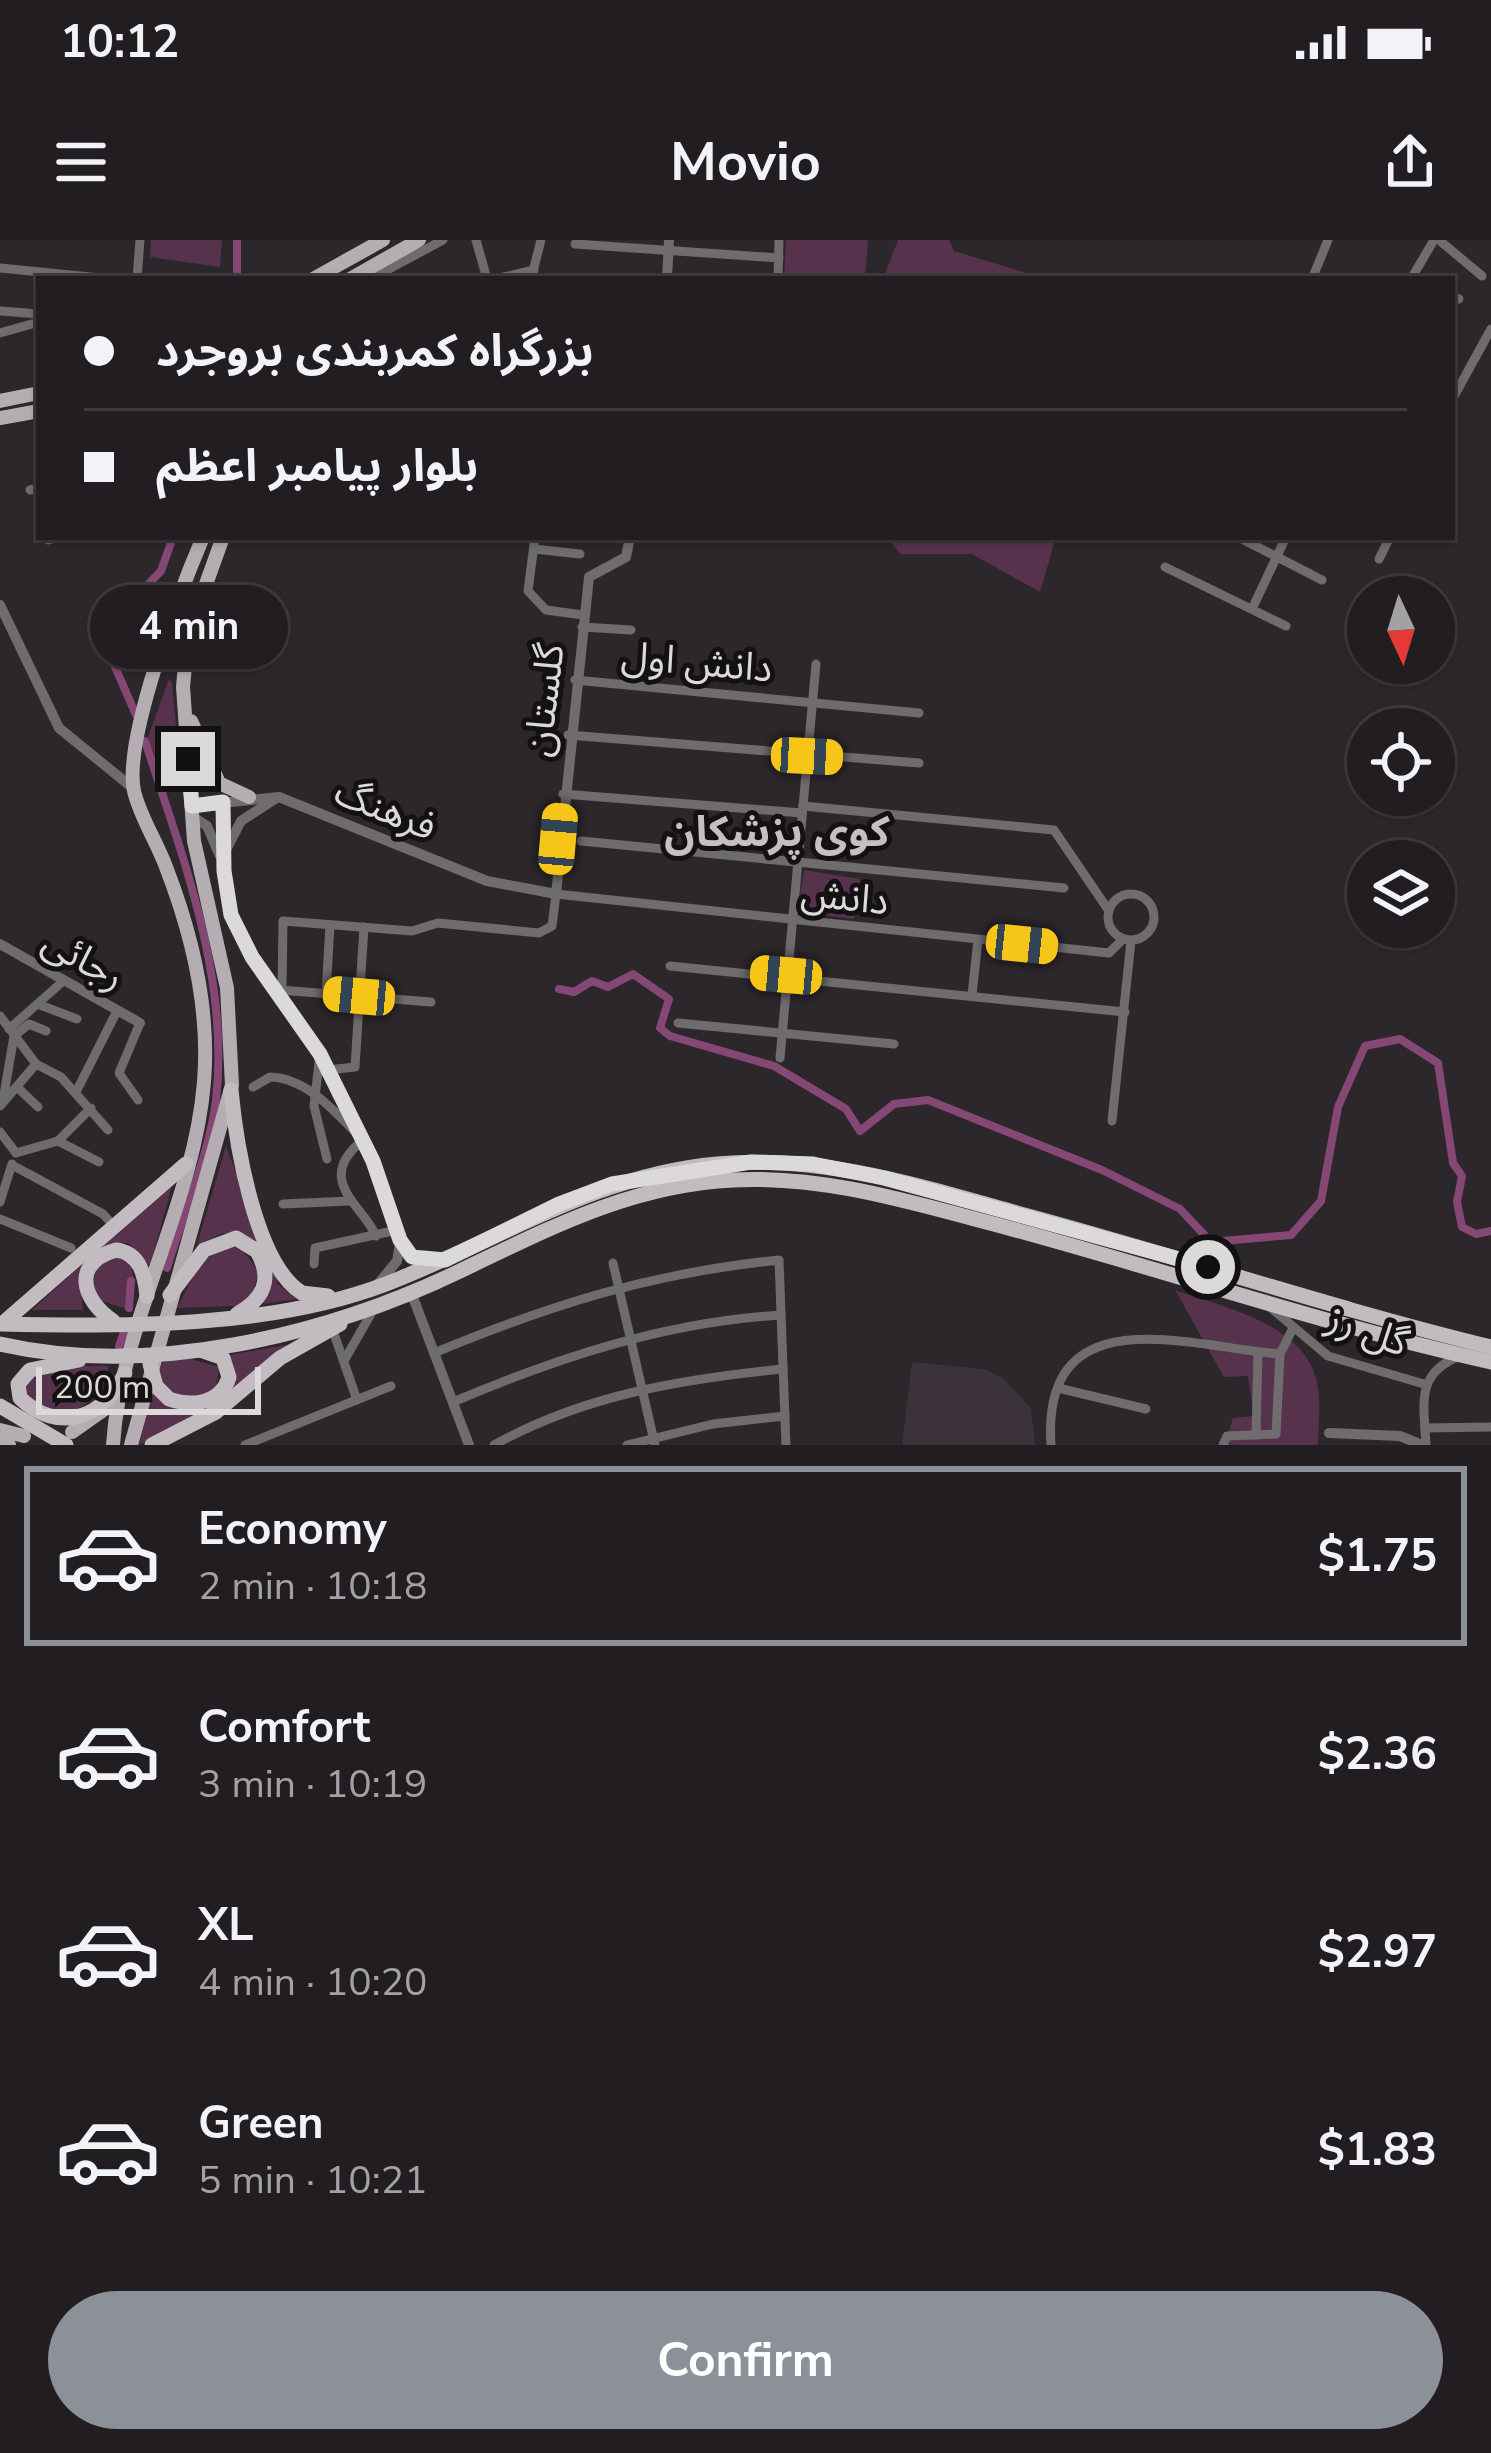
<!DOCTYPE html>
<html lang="en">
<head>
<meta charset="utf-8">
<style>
	body { margin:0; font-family:"Nunito Sans","Noto Sans Arabic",sans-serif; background:#292629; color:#f1f3f6; height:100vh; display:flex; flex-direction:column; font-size:45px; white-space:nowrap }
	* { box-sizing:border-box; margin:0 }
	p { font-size:39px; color:#a2a2a5 }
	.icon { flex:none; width:66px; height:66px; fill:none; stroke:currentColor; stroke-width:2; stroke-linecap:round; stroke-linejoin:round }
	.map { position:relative; height:1205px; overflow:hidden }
	.panel { display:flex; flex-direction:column; background:#211d20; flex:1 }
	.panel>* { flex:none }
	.top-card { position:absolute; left:36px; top:36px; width:1419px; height:264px; border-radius:0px; box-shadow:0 3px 9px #0004,0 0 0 3px #3e3b3e; display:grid; align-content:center; height:264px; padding:0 48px; background:#211d20 }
	.needle { width:78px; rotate:176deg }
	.fabs { position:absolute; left:1347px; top:336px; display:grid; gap:24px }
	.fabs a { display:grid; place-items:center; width:108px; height:108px; border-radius:50%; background:#211d20; box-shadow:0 3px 9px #0004,0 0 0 3px #3e3b3e; font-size:60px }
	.scale { position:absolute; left:36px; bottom:30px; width:225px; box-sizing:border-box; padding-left:12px; border:6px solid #dcd9db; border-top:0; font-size:33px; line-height:42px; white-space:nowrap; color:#dcd9db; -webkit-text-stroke:9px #131112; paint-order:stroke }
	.end { position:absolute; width:54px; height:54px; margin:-27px; border:15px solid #dcd9db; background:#111; box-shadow:0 0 0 6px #111 }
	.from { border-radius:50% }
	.bubble { position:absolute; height:84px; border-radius:42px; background:#211d20; box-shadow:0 3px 9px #0004,0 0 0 3px #3e3b3e; font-size:39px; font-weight:700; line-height:84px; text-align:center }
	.car { position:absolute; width:36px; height:72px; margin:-36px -18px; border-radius:15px; box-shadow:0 0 9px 3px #0007; background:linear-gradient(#f5c518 24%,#345 0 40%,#f5c518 0 76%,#345 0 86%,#f5c518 0) }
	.top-card b { display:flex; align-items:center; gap:42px; height:114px; font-size:45px }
	.top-card b+b { border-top:3px solid #3e3b3e }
	.top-card i { width:30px; height:30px; background:#f1f3f6 }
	ul { padding:21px 0 0; list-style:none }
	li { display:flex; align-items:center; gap:36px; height:180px; margin:0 24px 18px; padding:0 24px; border:6px solid transparent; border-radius:0px }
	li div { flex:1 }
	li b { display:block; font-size:45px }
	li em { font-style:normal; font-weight:700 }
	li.on { border-color:#8c9099 }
	li>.icon { width:108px; height:108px; stroke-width:1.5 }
	.primary-button { display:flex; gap:24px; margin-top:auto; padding:24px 48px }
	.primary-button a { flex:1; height:138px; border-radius:72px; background:#8c9099; color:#fff; font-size:48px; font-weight:700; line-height:138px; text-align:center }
	.status { display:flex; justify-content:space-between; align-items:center; height:84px; padding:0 60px; background:#211d20; direction:ltr }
	.status svg { height:33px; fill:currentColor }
	header { display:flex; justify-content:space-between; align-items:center; height:156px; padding:0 48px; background:#211d20; font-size:54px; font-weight:700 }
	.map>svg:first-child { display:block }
	.built { fill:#3c3239 }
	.green { fill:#57324d }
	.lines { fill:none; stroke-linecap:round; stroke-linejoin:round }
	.canal { stroke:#854875; stroke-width:8 }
	.minor { stroke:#6e6c6d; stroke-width:9 }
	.tertiary { stroke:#6e6c6d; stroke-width:10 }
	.primary { stroke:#b4aeb2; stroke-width:14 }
	.trunk { stroke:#c2bcc0; stroke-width:15 }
	.route { stroke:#dcd9db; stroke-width:15 }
	.labels { text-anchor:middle; stroke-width:10; stroke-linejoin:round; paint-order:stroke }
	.street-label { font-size:39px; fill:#dcd9db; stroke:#131112 }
	.neighbourhood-label { font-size:42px; font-weight:bold; fill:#c6bfc4; stroke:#131112 }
</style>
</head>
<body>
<div class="status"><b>10:12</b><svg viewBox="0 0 49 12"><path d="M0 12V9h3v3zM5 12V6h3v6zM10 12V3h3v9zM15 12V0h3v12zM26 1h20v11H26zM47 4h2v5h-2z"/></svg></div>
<header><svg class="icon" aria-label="menu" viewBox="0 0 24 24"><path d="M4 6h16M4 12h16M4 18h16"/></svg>Movio<svg class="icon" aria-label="share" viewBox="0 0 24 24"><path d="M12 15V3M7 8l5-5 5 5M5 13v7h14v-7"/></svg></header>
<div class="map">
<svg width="1491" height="1205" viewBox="0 0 1491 1205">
	<rect width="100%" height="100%" fill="#2c272b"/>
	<!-- built -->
	<polygon class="built" points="912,1122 984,1129 1003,1138 1031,1168 1035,1205 902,1205"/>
	<!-- green -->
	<g class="green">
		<polygon points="151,0 222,0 220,27 150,17"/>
		<polygon points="786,0 868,0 865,39 784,39"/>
		<polygon points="898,0 949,0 954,11 1047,39 883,39"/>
		<polygon points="888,297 1056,297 1040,352 972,314 900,314"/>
		<polygon points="169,439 172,443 181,540 161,536 148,497"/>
		<polygon points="804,630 860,639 854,679 797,672"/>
		<polygon points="226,906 278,1044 297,1059 263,1064 271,1037 252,999 223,993 197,1005"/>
		<polygon points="173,942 150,1026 128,1003 111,1003 79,1033 83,1070 32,1070"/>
		<polygon points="236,1003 259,1031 251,1058 236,1066 177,1068 201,1021"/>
		<polygon points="118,1016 130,1021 135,1044 127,1069 98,1060 92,1042 99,1025"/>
		<path d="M1175,1050c47,17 125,32 141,88 6,21 2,46 2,67h-94l9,-27 21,-2 -6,-40 -24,1z"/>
		<polygon points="292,1104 219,1164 139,1205 153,1150 187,1169 234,1136 228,1115"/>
		<path d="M184,1117l35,10 -3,21c-21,12 -39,12 -57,-5l-1,-19z"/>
		<path d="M82,1126h27c-9,30 -19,40 -49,49l-35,-16 -3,-16 6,-6z"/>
	</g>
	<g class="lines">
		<!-- canal -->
		<g class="canal">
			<polyline points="237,39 237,0"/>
			<polyline points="136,475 109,413 109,396 112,382 161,331 173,297"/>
			<path d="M145,501c37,114 85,237 71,359 -7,56 -33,114 -49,168"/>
			<polyline points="559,749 574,752 592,741 608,747 633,734 669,759 660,788 670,796 774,826 846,869 860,891 894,864 928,860 1102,930 1180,969 1211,1002 1291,995 1321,961 1338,867 1365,806 1400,799 1438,823 1453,923 1462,936 1457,962 1462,987 1476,994 1491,991"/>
			<polyline points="129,1068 131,1041"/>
			<polyline points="119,1106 124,1092"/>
		</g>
		<!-- minor -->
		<g class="minor">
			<polyline points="476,0 487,39"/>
			<polyline points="1439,0 1482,36"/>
			<polyline points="575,4 779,18"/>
			<polyline points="0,28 110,39"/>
			<polyline points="374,37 443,0"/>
			<polyline points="137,39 140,0"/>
			<polyline points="495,39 534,30"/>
			<polyline points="531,39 541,0"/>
			<polyline points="778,39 779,0"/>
			<polyline points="1312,39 1328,0"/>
			<polyline points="1411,39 1434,0"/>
			<polyline points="1452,56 1459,59"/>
			<polyline points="0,71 39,74"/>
			<polyline points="0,93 39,82"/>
			<polyline points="1452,160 1491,89"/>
			<polyline points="30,250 39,248"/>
			<polyline points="535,297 528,351 546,370 583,375"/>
			<polyline points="1238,297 1322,340"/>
			<polyline points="48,300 57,297"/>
			<polyline points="534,309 580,314"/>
			<polyline points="1379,319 1390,297"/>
			<polyline points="1165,327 1286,386"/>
			<polyline points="1252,369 1286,297"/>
			<polyline points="582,387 631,390"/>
			<polyline points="575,440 919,473"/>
			<polyline points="568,495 919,523"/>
			<polyline points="563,554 802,573"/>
			<polyline points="803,566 1054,590 1109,671"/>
			<polyline points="581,601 1064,648"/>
			<circle cx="1131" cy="677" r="23"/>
			<polyline points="670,726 1125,772"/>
			<polyline points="280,750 431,762"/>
			<polyline points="282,750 283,681 412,691 438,683 539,693 552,686 556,654 1109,713 1123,699"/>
			<polyline points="326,754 330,685"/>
			<polyline points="972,755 978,700"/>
			<polyline points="40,765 77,779"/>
			<polyline points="0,776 36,824 0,866"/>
			<polyline points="678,783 894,804"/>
			<polyline points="9,789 61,743"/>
			<polyline points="320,814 314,866 327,919"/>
			<polyline points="780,818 816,424"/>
			<polyline points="36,824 61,837 108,890"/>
			<polyline points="328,830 355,827 364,687"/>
			<path d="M253,847l17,-10c38,1 67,37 93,63 -50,40 0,65 13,96"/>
			<polyline points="18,848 38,867"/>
			<polyline points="76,852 117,771"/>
			<polyline points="3,860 14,796 29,784 46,791"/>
			<polyline points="138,860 119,833 140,783"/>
			<polyline points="1112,881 1131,701"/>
			<polyline points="0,892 16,913"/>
			<polyline points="58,901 91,868"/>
			<polyline points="16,913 58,901 99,922"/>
			<polyline points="12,925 103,974 114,986"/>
			<polyline points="0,962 12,924"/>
			<polyline points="283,964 349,961"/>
			<polyline points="0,979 71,1008"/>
			<polyline points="613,1023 655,1205"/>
			<polyline points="314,1024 315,1008 397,990"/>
			<polyline points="1271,1068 1328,1116 1424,1144"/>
			<polyline points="332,1088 357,1160"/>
			<path d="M434,1113c118,-49 218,-80 345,-93l7,185"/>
			<polyline points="345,1119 372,1072"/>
			<polyline points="1058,1148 1146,1169"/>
			<path d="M453,1162c106,-45 213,-80 328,-87"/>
			<polyline points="1425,1188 1491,1187"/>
			<polyline points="1256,1195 1258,1112"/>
			<polyline points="245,1205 391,1146"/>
			<path d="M494,1205c90,-50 188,-66 289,-76"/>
			<polyline points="627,1205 713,1184 785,1176"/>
			<path d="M1051,1205c-10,-151 139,-98 229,-91l12,-24"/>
			<polyline points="1223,1205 1227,1196 1276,1194 1280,1114"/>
			<path d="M1426,1205c-2,-41 -11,-72 34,-89"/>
		</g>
		<!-- tertiary -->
		<g class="tertiary">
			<polyline points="667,39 669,0"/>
			<polyline points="0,365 59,488 134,549"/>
			<polyline points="223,562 224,631 231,675 252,717 326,825 373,921 400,1001 412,1017 435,1020"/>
			<polyline points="192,566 279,557 487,641 556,654 589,337 626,317 630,297"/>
			<polyline points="193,577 207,586 220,616"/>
			<polyline points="226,610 241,581 278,557"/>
			<polyline points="0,704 140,783"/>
			<polyline points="378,1044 397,1021 400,1004"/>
			<polyline points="411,1052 469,1205"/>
			<polyline points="1329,1193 1400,1196 1422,1205"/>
		</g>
		<!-- primary -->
		<g class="primary">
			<polyline points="313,39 383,0"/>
			<polyline points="350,39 419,0"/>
			<polyline points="0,161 39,153"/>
			<polyline points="0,178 39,171"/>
			<polyline points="191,481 219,543 249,557"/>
			<polyline points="0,1190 24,1196"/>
			<polyline points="72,1192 119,1159"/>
			<polyline points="0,1203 9,1205"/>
			<path d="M113,1205c8,-125 81,-239 91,-363 6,-73 -12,-148 -38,-215 -9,-25 -26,-50 -32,-76 -11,-52 47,-202 69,-254"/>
			<polyline points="131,1205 232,845 227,748 194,601 183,447 188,394 223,297"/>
		</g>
		<!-- trunk -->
		<g class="trunk">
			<path d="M231,850c5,53 24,174 71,203l26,3"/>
			<path d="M170,1055l34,-45 32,-12 21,13c16,28 7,48 -20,63"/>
			<path d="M113,1081c-31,-21 -42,-58 3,-71 24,3 29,25 31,46"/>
			<polyline points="3,1083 186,924"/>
			<path d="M0,1084c122,3 271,4 386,-40 112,-43 208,-109 331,-120 107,-10 209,24 311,52 155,42 307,93 463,131"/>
			<path d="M0,1104c149,34 325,-8 460,-73 90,-43 171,-86 273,-91 91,-5 180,23 268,46 164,44 324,99 490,136"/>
			<path d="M79,1120l-49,10 -12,14 2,14c38,36 84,21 105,-25"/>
			<path d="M150,1124l6,22 13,13c24,8 52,5 60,-22l-6,-19 -20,-7"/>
			<polyline points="0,1166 66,1205"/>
			<polyline points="152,1205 216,1172 280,1118 340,1084"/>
		</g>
	</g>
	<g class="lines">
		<!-- route -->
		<polyline class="route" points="188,519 192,566 223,562 224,631 231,675 252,717 320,814 373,921 400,1000 412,1017 445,1020 559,964 612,944 751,922 813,924 884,938 1208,1027"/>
	</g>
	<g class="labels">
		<!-- street labels -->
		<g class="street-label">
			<text transform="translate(697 421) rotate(5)" y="14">دانش اول</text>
			<text transform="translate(543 460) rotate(-83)" y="14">گلستان</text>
			<text transform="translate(386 568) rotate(22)" y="14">فرهنگ</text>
			<text transform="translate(845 656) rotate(6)" y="14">دانش</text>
			<text transform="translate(84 718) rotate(29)" y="14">رجائی</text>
			<text transform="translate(1368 1089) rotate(20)" y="14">گل رز</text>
		</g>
		<!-- neighbourhood labels -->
		<g class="neighbourhood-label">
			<text x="777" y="606">کوی پزشکان</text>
		</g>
	</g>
</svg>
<div class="fabs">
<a><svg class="needle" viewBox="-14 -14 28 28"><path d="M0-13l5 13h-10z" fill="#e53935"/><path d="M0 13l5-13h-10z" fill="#a2a2a5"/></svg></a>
<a><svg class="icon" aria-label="locate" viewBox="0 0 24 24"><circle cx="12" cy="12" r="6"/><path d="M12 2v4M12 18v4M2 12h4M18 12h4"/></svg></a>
<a><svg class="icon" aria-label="layers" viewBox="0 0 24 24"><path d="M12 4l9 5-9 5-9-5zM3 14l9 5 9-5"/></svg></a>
</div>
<div class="scale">200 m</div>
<i class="end from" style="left:1208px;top:1027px"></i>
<i class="end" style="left:188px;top:519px"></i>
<div class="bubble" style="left:90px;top:345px;width:198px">4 min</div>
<i class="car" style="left:807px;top:516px;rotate:93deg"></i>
<i class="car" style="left:558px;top:599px;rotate:5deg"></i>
<i class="car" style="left:1022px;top:704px;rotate:96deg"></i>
<i class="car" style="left:786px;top:735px;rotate:275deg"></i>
<i class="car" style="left:359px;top:756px;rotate:275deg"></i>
<div class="top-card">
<b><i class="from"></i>بزرگراه کمربندی بروجرد</b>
<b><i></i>بلوار پیامبر اعظم</b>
</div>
</div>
<section class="panel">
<ul>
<li class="on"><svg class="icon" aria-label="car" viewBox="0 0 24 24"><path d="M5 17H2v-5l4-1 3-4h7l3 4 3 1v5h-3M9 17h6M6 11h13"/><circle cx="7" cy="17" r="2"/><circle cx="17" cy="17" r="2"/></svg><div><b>Economy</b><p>2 min · 10:18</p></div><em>$1.75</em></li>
<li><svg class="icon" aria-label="car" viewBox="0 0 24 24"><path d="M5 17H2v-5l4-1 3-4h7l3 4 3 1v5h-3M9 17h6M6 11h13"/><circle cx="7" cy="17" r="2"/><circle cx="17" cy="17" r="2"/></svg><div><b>Comfort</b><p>3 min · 10:19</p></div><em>$2.36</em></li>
<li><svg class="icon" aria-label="car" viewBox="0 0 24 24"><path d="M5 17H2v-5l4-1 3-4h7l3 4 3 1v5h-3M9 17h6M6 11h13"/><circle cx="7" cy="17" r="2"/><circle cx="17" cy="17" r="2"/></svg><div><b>XL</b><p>4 min · 10:20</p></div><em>$2.97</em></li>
<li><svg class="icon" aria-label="car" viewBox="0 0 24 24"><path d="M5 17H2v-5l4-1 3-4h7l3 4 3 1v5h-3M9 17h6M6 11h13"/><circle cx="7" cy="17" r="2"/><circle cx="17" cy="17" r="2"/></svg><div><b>Green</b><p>5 min · 10:21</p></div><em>$1.83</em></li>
</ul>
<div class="primary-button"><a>Confirm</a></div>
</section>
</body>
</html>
